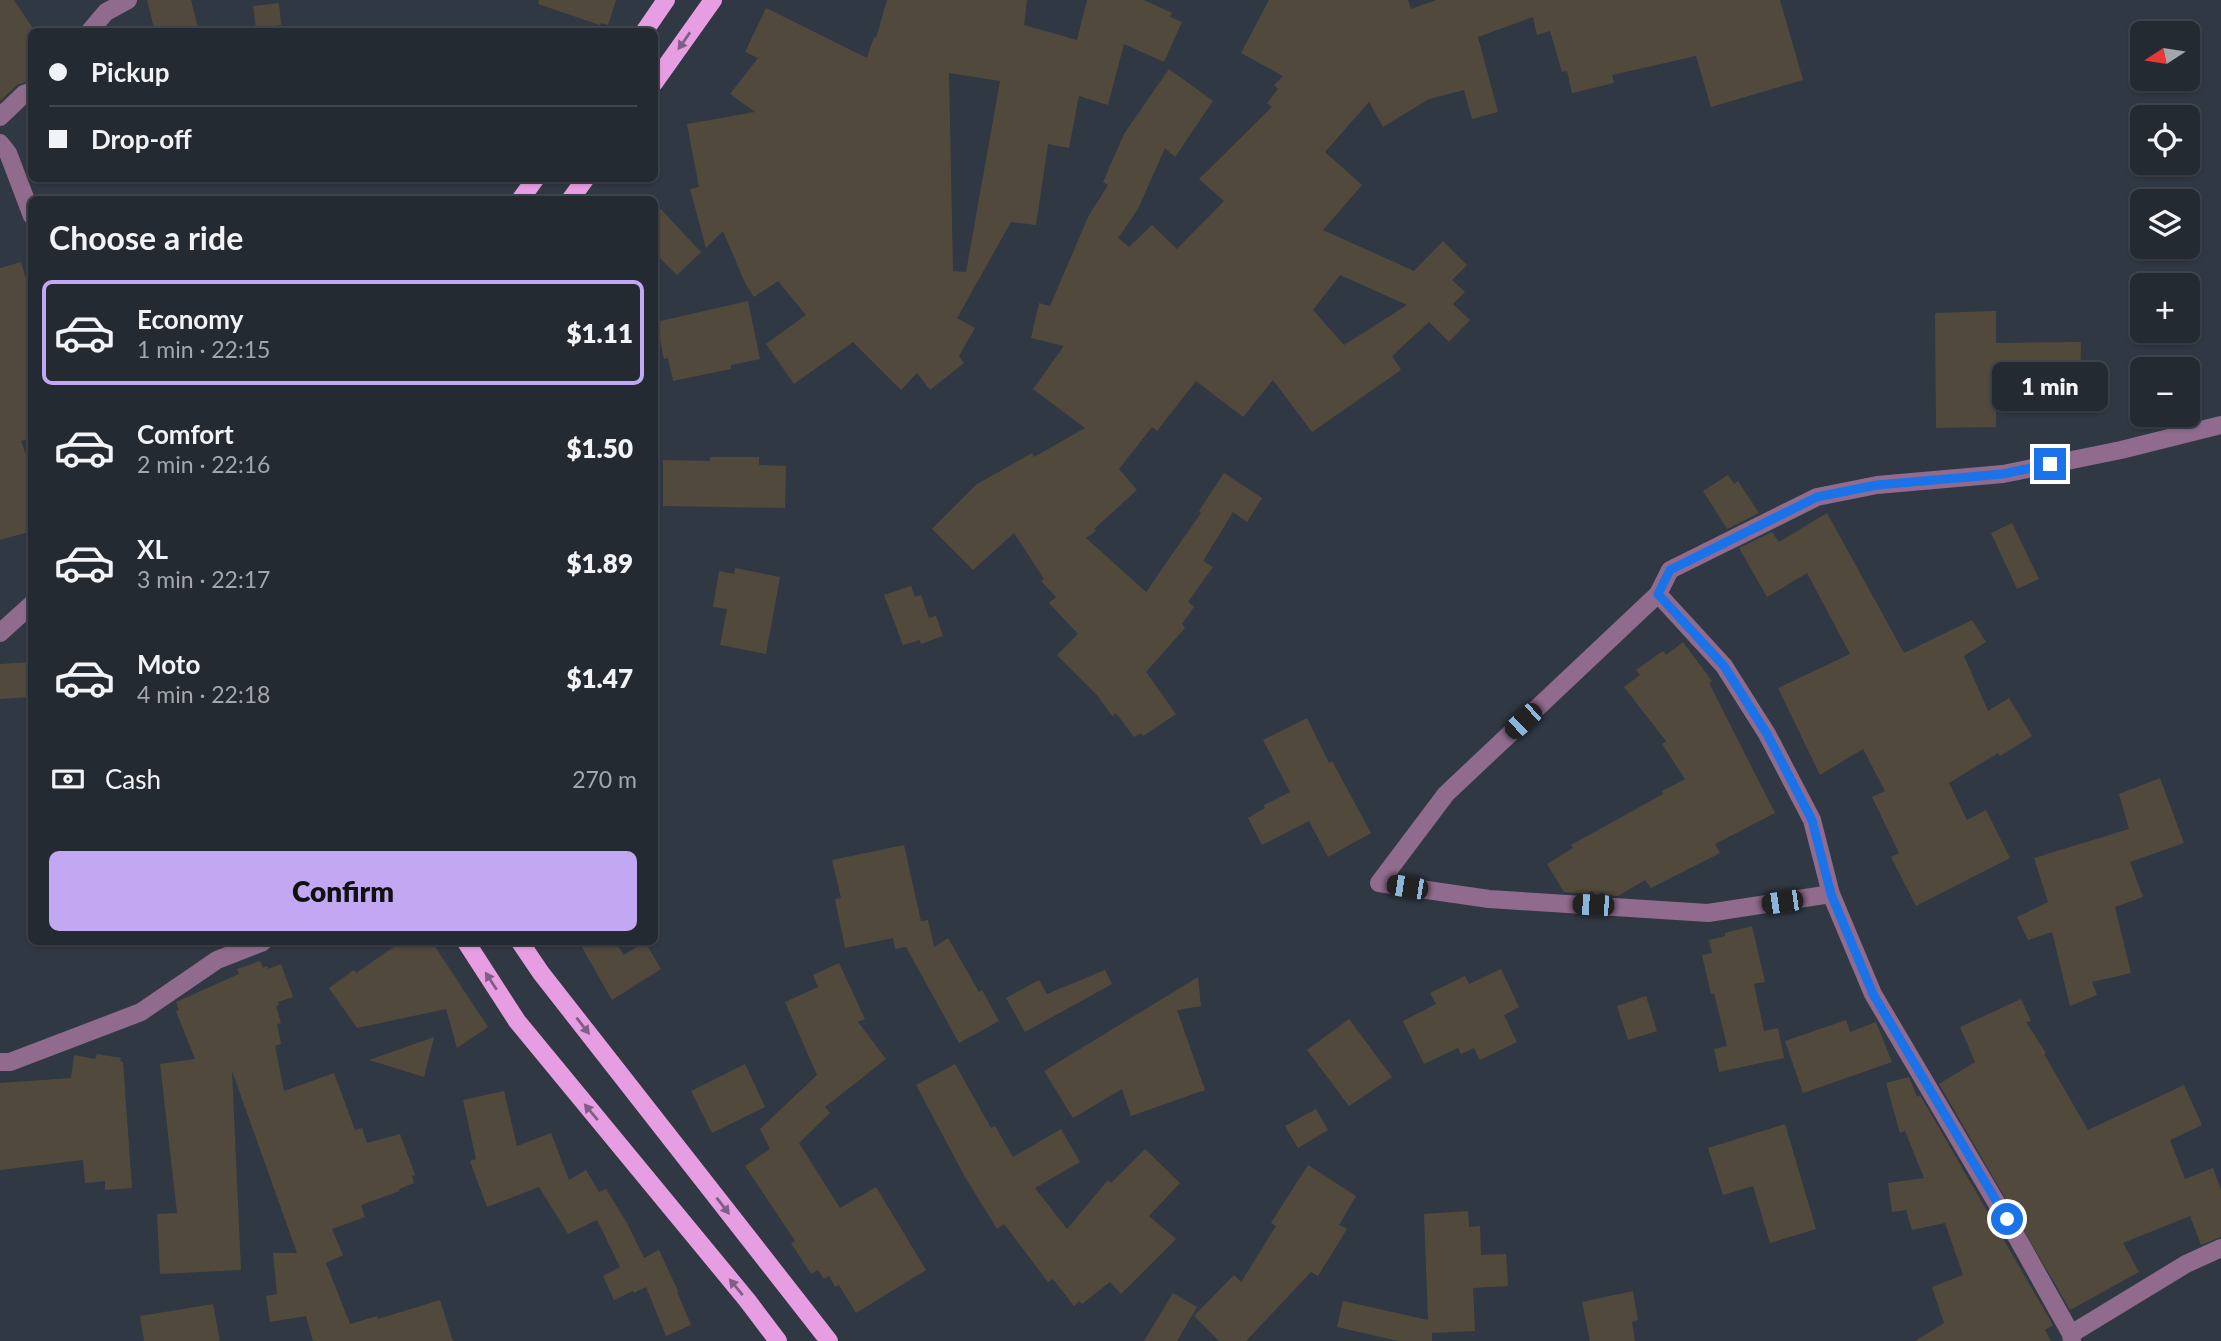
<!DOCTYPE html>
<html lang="en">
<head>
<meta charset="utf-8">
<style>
	body { margin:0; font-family:Lato,sans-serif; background:#30363e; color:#f1f3f6; height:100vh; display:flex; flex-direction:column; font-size:26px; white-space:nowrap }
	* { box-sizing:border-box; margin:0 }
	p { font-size:23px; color:#a3a7ac }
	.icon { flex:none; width:38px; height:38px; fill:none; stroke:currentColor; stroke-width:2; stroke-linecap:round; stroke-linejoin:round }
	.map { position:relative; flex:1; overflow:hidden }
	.sheet { position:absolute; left:28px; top:196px; width:630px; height:749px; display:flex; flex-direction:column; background:#242a32; border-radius:10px; box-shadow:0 2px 5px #0004,0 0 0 2px #41464d }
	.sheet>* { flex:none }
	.top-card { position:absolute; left:28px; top:28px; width:630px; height:154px; border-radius:10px; box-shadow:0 2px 5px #0004,0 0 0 2px #41464d; display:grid; align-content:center; height:154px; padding:0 21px; background:#242a32 }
	.needle { width:46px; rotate:258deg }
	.controls { position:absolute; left:2130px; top:21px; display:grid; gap:14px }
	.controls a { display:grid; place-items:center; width:70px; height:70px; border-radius:10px; background:#242a32; box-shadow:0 2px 5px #0004,0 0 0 2px #41464d; font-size:35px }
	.end { position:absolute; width:32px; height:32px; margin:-16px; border:9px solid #1a73e8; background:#fff; box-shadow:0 0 0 4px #fff }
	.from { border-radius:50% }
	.bubble { position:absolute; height:49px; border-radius:10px; background:#242a32; box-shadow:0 2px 5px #0004,0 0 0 2px #41464d; font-size:23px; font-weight:800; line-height:49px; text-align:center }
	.car { position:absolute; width:21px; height:42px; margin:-21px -10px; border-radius:9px; box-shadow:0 0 5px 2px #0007; background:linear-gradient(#222 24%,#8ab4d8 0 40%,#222 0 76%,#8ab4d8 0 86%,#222 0) }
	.top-card b { display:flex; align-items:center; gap:24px; height:66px; font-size:26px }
	.top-card b+b { border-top:2px solid #41464d }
	.top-card i { width:18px; height:18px; background:#f1f3f6 }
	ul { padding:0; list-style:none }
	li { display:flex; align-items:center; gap:21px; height:105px; margin:0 14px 10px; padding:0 7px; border:4px solid transparent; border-radius:10px }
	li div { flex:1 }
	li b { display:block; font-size:26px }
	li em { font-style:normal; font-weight:800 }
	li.active { border-color:#c2a8f2 }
	li>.icon { width:63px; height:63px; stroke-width:1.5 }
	h2 { padding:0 21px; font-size:32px; line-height:84px }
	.pay { display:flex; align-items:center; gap:18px; height:77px; padding:0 21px; font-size:26px }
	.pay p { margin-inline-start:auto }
	.cta { display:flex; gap:14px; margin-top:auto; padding:14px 21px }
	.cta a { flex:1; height:80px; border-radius:10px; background:#c2a8f2; color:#111; font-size:28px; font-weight:800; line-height:80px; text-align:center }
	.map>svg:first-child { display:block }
	.building { fill:#52493d; fill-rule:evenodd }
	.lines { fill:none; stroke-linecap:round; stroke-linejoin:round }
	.minor { stroke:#906b8d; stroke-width:18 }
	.major { stroke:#e79de2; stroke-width:18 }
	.oneway { fill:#815e83 }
	.route { stroke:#1a73e8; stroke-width:9 }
</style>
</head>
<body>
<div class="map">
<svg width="2221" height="1341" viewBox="0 0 2221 1341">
	<rect width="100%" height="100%" fill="#303843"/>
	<!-- building -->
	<g class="building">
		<polygon points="0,0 14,0 32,27 32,80 17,85 0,101"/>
		<polygon points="147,0 191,0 199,32 155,32"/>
		<polygon points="539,0 616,0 608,25 601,23 600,25 538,4"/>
		<path d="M887,0h140l-3,25 53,15 10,-40h57l28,13 -2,4 12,5 -18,40 -40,-18 -16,61 -29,-9 -10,52 -21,-4 -12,81 -25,-3 -54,96 18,10 -16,28 5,7 -34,27 -13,-17 -16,17 -48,-48 -59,42 -28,-40 40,-29 -28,-34 -24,16 -9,-14 -22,-52 -17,17 -16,-59 9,-2 -12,-63 68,-12 -25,-18 28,-36 -13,-6 21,-44 101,50 7,-21 2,1zM949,73l51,8 -34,191 -13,-1z"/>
		<path d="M1269,0h139l3,9 25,-9h344l23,80 -92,27 -15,-51 -84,19 2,8 -42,10 -5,-22 -5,1 -12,-41 -13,4 -4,-18 -55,20 20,75 -26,7 -8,-29 -35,9 -46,28 -14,-25 -44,50 37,33 -39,45 91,41 29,-30 24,24 -15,15 13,12 -12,12 17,16 -21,22 -20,-20 -37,34 9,14 -89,62 -39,-52 -30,37 -47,-36 -39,50 -5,-4 -33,42 18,21 -43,39 2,2 -10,7 60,54 55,-79 -2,-2 25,-38 38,25 -15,24 -14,-10 -30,49 10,6 -25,35 6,5 -12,17 3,4 -39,44 30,42 -33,22 -2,-3 -7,4 -18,-24 -4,3 -15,-21 -40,-40 21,-21 -29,-31 7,-6 -15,-16 3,-2 -30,-46 -41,37 -41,-41 45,-45 55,-31 2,4 51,-29 -52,-39 31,-43 -33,-8 8,-35 11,3 38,-89 20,-32 -5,-3 21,-48 45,-65 44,32 -38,56 -10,-9 -27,61 -20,29 11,9 23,-22 25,24 47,-48 -25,-22 73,-72 -5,-4 11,-14 -4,-4 9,-9 -42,-23zM1340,275l67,30 -63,40 -31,-35z"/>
		<polygon points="279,3 281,25 256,28 253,6"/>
		<polygon points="654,202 701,252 677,275 654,252"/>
		<polygon points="21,262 32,298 32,438 21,441 32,470 32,531 0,540 0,268"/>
		<polygon points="748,301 760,359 731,365 731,369 673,381 668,358 664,359 656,322"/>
		<polygon points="1996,311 1996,343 2081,342 2080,399 1996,400 1996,427 1936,428 1935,313"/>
		<polygon points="710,457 759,457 759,465 786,466 785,508 663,506 663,460 710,461"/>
		<polygon points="1728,475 1734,484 1738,481 1759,513 1727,529 1703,491"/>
		<polygon points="1827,513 1904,653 1972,620 1986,642 1964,656 1988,711 2009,698 2032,736 2000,756 1998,753 1949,783 1967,820 1986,810 2010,858 1916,906 1891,857 1899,853 1872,797 1885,791 1863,749 1820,775 1778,688 1850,654 1807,573 1767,597 1739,548 1772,532 1779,542"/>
		<polygon points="2012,523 2039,579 2017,589 1991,533"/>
		<polygon points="735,568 780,577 766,654 720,645 727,609 713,607 719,571 734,574"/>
		<polygon points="911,586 915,597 921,595 929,618 936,616 943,636 921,644 920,640 903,645 884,595"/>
		<polygon points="1683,642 1712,681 1709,683 1775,813 1715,844 1720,853 1651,888 1645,880 1618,896 1605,895 1603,892 1598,895 1594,894 1592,891 1587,894 1564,892 1547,864 1573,848 1571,845 1663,794 1662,791 1685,779 1662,744 1666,741 1624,687 1640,675 1636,670 1654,657 1663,651 1666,655"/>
		<polygon points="32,662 32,697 0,699 0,664"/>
		<polygon points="1307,718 1329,763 1332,761 1371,833 1328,857 1309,821 1262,845 1248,818 1265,808 1264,805 1290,792 1263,740"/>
		<polygon points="2160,778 2184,843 2130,862 2143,897 2115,907 2131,973 2092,982 2097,995 2070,1006 2052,932 2028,940 2017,917 2048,902 2034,858 2129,829 2119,794"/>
		<polygon points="904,845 921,921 928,920 934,947 948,938 979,992 982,990 999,1021 959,1043 906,947 895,949 893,938 845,948 835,899 841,898 832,860"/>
		<polygon points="1752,926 1765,982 1754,984 1764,1031 1778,1028 1784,1058 1719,1072 1714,1049 1727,1046 1714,993 1711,994 1702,955 1712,953 1709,940 1725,936 1725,933"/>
		<polygon points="401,942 432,942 488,1027 457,1048 446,1009 357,1028 329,988 354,970 356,973"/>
		<polygon points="579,942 615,942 624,955 645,942 661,969 612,1000"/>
		<polygon points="260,961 263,968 267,966 268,969 281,964 293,997 278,1002 279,1005 276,1006 281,1023 277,1024 281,1044 275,1046 284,1091 334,1073 355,1130 362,1128 367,1143 400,1134 415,1175 412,1176 414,1183 399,1189 400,1191 361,1205 365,1217 332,1229 343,1255 326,1263 350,1324 377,1316 378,1319 440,1300 453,1341 313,1341 306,1316 270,1322 266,1296 277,1294 273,1253 297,1253 232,1071 241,1270 160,1274 157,1214 177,1213 160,1064 195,1059 176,1011 179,1010 176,1002 239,974 237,969"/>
		<polygon points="839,963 865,1019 858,1022 886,1059 825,1107 830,1113 799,1143 840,1208 876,1187 926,1270 856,1313 839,1285 835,1287 829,1276 824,1279 818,1270 811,1274 791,1243 795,1241 745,1166 770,1149 760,1129 817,1075 785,1002 818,987 813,975"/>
		<polygon points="1501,969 1519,1007 1504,1015 1517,1042 1480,1060 1474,1048 1461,1054 1458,1048 1424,1064 1403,1021 1436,1004 1430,993 1465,976 1469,984"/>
		<polygon points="1105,970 1112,984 1025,1032 1006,998 1039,980 1047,994"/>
		<polygon points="1198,977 1201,1006 1177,1010 1205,1090 1131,1116 1122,1089 1073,1118 1044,1071"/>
		<polygon points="1646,996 1657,1031 1628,1040 1617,1006"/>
		<polygon points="2021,999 2031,1021 2026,1022 2046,1053 2044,1054 2088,1130 2184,1085 2202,1125 2170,1140 2185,1179 2213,1168 2221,1190 2221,1237 2201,1245 2190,1216 2123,1243 2139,1272 2070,1310 1939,1084 1975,1062 1960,1027"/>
		<polygon points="1349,1019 1392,1077 1349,1106 1307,1050"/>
		<polygon points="1846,1020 1850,1032 1876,1022 1892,1062 1803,1093 1785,1041"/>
		<polygon points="434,1037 424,1077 369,1060"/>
		<polygon points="97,1054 121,1058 120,1061 123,1062 132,1188 105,1190 105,1181 85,1183 83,1160 0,1170 0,1083 71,1078 74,1055 95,1059"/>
		<polygon points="745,1064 765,1107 712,1133 691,1091"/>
		<polygon points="955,1064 991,1128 995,1126 1013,1157 1061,1129 1080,1162 1035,1188 1067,1229 1108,1180 1111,1183 1145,1149 1180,1183 1149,1216 1176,1239 1121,1294 1110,1282 1082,1304 1079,1301 1074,1306 1053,1279 1048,1282 1004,1224 997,1229 965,1177 916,1085"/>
		<polygon points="1909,1077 1917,1097 1920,1095 2053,1325 2045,1330 2051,1341 1915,1341 1944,1323 1932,1287 1963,1275 1945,1223 1912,1230 1906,1210 1892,1212 1888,1183 1924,1178 1905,1131 1900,1133 1886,1083"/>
		<polygon points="504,1091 517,1146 551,1133 569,1180 586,1170 599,1192 606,1189 627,1223 644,1258 659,1250 678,1291 677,1292 691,1325 666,1336 646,1287 634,1293 633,1291 614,1300 603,1276 620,1267 597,1220 568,1234 539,1187 487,1207 470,1161 476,1159 463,1100"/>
		<polygon points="1316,1109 1328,1130 1298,1148 1285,1126"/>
		<polygon points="1785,1124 1816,1229 1770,1243 1753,1186 1723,1195 1708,1148"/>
		<polygon points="1308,1165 1356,1196 1339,1225 1347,1229 1318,1276 1311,1272 1246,1341 1219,1341 1194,1316 1234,1275 1241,1282 1276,1226 1271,1223"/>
		<polygon points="1468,1211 1469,1227 1480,1226 1481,1255 1506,1254 1508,1286 1473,1288 1475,1331 1432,1333 1432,1341 1398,1341 1337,1327 1343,1301 1428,1320 1424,1214"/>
		<polygon points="1633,1291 1638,1320 1632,1322 1635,1341 1590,1341 1582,1302"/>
		<polygon points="1173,1293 1197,1307 1177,1341 1144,1341"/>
		<polygon points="213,1304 220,1341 144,1341 140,1316"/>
	</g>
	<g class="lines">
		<!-- minor -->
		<g class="minor">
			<polyline points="89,32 106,12 128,0"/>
			<polyline points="0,117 24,94 32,91"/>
			<polyline points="0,143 8,153 32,216"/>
			<polyline points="1658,594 1724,666 1767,734 1812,820 1831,894 1873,994 2019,1241 2071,1334 2072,1341"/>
			<polyline points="0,633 32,604"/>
			<polyline points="1831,894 1708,913 1489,899 1379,883 1446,794 1658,594 1670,570 1817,497 1877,485 2003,474 2121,450 2221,425"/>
			<polyline points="0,1062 10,1062 141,1012 217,960 263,942"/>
			<polyline points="2071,1334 2186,1264 2221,1248"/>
		</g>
		<!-- major -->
		<g class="major">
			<polyline points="644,32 666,0"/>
			<polyline points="654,83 713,0"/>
			<polyline points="520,200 536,178"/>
			<polyline points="570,200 586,178"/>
			<polyline points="466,942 517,1021 747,1300 778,1341"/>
			<polyline points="520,942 541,973 829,1341"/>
		</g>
	</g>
	<!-- one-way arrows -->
	<defs><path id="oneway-solid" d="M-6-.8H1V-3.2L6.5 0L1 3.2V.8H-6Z" transform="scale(1.75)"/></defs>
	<g class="oneway">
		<use href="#oneway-solid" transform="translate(684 41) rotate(125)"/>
		<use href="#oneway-solid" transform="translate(491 981) rotate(-123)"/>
		<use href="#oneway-solid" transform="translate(583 1026) rotate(52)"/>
		<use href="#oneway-solid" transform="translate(591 1112) rotate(-130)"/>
		<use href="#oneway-solid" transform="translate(723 1206) rotate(52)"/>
		<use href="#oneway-solid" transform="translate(736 1287) rotate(-130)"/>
	</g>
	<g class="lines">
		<!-- route -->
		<polyline class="route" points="2007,1219 1873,994 1831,894 1812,820 1767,734 1724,666 1658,594 1670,570 1817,497 1877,485 2003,474 2050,464"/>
	</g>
</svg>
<div class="controls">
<a><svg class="needle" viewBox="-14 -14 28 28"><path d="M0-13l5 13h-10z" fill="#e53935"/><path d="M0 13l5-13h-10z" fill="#a3a7ac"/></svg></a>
<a><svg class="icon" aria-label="locate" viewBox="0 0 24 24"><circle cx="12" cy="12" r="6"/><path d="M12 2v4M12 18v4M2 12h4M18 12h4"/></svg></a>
<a><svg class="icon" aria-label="layers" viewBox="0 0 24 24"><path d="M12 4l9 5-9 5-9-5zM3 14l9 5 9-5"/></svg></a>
<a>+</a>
<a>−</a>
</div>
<i class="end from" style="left:2007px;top:1219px"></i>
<i class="end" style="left:2050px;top:464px"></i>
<div class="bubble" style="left:1992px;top:362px;width:116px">1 min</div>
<i class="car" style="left:1523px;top:721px;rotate:227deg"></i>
<i class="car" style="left:1407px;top:887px;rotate:279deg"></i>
<i class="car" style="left:1782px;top:902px;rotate:262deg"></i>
<i class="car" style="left:1593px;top:905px;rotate:273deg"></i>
<div class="top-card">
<b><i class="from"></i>Pickup</b>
<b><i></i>Drop-off</b>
</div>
<section class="sheet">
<h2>Choose a ride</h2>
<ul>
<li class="active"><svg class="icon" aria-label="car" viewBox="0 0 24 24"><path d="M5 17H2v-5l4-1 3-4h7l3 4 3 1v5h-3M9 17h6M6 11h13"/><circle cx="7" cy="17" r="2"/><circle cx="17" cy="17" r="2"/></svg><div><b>Economy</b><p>1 min · 22:15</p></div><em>$1.11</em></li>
<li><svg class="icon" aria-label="car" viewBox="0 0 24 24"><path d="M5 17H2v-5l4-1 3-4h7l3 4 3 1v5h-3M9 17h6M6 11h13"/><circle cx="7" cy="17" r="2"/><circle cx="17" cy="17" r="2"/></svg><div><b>Comfort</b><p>2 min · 22:16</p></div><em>$1.50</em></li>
<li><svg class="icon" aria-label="car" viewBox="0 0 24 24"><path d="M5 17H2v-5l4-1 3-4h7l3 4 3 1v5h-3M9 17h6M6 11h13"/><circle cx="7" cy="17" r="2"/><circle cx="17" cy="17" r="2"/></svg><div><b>XL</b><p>3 min · 22:17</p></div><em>$1.89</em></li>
<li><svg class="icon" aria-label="car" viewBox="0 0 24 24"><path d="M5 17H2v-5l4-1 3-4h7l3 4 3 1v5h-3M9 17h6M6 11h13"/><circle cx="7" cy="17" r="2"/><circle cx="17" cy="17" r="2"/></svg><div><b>Moto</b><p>4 min · 22:18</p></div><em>$1.47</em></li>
</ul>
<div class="pay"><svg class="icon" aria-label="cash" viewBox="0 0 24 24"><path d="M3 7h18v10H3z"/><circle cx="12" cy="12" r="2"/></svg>Cash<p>270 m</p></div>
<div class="cta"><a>Confirm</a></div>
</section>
</div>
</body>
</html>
